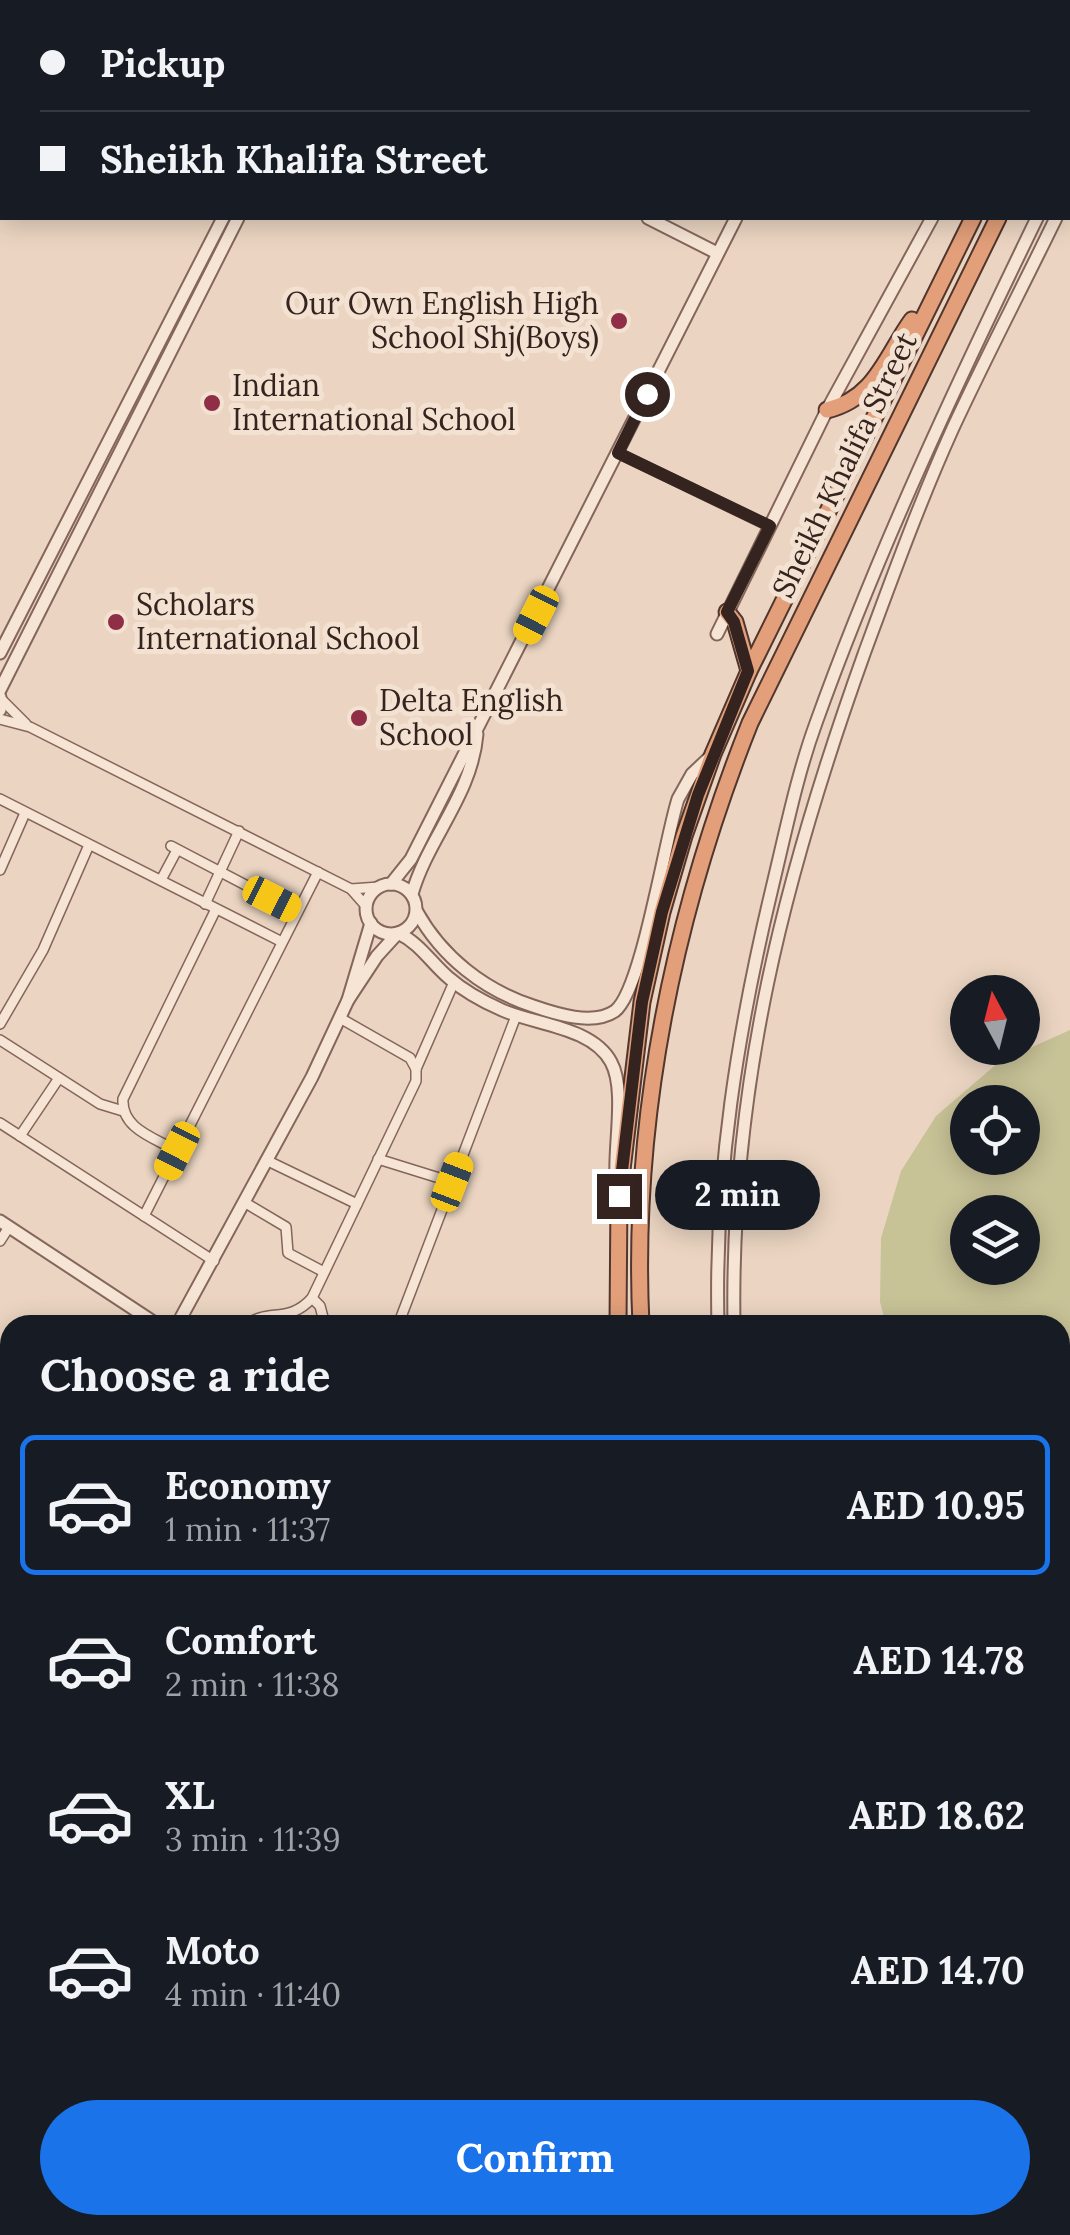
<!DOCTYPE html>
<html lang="en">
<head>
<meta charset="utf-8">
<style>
	body { margin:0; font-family:Lora,serif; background:#242831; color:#f1f3f6; height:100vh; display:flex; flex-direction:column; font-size:38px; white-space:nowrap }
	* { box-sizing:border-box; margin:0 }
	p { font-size:32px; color:#9ea1a6 }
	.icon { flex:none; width:55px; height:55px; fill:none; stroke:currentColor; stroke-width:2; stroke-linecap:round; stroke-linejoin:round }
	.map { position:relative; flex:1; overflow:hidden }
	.side { position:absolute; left:0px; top:1315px; width:1070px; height:920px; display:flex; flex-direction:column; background:#171b24; border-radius:30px 30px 0 0; box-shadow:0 5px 25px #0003 }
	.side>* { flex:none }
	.guide { position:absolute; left:0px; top:0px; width:1070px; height:220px; box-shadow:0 5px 25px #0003; display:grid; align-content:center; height:220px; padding:0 40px; background:#171b24 }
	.needle { width:65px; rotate:353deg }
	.fabs { position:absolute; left:950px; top:975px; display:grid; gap:20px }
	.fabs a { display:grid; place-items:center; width:90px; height:90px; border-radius:50%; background:#171b24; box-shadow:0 5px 25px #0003; font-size:50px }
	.end { position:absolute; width:45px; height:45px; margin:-22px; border:12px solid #34231e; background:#fff; box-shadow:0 0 0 5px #fff }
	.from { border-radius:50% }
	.bubble { position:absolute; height:70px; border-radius:35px; background:#171b24; box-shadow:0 5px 25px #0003; font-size:32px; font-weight:700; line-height:70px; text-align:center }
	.car { position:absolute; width:30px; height:60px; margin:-30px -15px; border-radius:12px; box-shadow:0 0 8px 2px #0007; background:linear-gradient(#f5c518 24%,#345 0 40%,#f5c518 0 76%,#345 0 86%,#f5c518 0) }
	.guide b { display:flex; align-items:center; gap:35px; height:95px; font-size:38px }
	.guide b+b { border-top:2px solid #363941 }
	.guide i { width:25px; height:25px; background:#f1f3f6 }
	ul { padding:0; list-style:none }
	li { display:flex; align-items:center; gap:30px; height:140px; margin:0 20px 15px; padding:0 20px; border:5px solid transparent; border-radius:15px }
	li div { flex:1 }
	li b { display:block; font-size:38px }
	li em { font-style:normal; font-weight:700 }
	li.selected { border-color:#1a73e8 }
	li>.icon { width:90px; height:90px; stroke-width:1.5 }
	h2 { padding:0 40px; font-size:45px; line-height:120px }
	.primary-button { display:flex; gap:20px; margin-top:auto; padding:20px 40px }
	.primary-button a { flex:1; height:115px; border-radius:60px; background:#1a73e8; color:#fff; font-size:40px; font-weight:700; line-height:115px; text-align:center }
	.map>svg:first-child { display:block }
	.green { fill:#c8c297; fill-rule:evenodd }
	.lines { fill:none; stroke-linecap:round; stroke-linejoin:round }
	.minor-casing { stroke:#84665a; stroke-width:12 }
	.tertiary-casing { stroke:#84665a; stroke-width:15 }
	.primary-casing { stroke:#51362e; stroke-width:18 }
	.trunk-casing { stroke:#51362e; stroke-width:19 }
	.minor { stroke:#f6e4d4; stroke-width:9 }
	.tertiary { stroke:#f6e4d4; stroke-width:11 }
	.primary { stroke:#edbf9b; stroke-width:14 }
	.trunk { stroke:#e29f79; stroke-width:15 }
	.route { stroke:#34231e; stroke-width:12 }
	.poi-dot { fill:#8f2e46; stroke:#f3e1d1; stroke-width:4 }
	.labels { text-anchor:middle; stroke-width:10; stroke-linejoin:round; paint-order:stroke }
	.poi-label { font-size:30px; fill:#34231e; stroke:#f3e1d1; text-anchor:start }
	.street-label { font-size:30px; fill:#34231e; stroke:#f3e1d1 }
</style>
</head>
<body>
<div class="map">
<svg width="1070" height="2235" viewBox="0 0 1070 2235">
	<rect width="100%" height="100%" fill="#ebd5c2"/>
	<!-- green -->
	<g class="green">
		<path d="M1070,1030v359l-10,4v-68h-174l-6,-23 1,-64 20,-67 35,-55 63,-54zM968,1102h54v56h-54zM968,1212h54v56h-54z"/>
		<polygon points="1070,1755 1070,2029 1060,2021 1060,1764"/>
	</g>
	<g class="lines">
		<!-- minor casing -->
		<g class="minor-casing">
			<g id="minor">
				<polyline points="618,453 769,526"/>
				<polyline points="0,698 26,724"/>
				<polyline points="0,719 30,727 351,889 366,906"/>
				<polyline points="0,799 282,942"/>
				<polyline points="171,846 297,912"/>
				<polyline points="0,870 25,813"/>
				<polyline points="161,880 177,850"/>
				<polyline points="351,889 379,887"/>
				<polyline points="205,904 239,831"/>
				<polyline points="0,1024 43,950 89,845"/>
				<polyline points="0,1040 100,1104 123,1111"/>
				<polyline points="416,1069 454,982"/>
				<polyline points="0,1123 214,1261"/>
				<polyline points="20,1136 59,1078"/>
				<path d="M177,1151c-22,-13 -56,-22 -54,-52l93,-190"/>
				<polyline points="378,1159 452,1182"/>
				<polyline points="266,1160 357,1204"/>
				<polyline points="244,1202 286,1227 288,1253 324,1272"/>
				<polyline points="144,1216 318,872"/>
				<polyline points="0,1241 9,1227"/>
				<polyline points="312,1298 320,1306 325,1325"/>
				<path d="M246,1325c22,-17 43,-1 66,-27l104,-217v-12l-6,-11 -70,-40"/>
				<polyline points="398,1325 516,1016"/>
				<polyline points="0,1386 10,1392"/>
				<polyline points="0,2052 10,2059"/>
				<polyline points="263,2225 279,2235"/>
				<polyline points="140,2235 147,2225"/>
				<polyline points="890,2235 897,2225"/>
			</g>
		</g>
		<!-- tertiary casing -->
		<g class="tertiary-casing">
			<g id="tertiary">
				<polyline points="218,0 224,2"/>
				<polyline points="331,2 332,0"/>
				<polyline points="345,2 346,0"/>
				<polyline points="846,2 847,0"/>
				<polyline points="1013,2 1014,0"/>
				<polyline points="1068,156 1070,151"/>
				<polyline points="1068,193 1070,188"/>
				<polyline points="648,218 717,253"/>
				<polyline points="717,634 827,410 932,218"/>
				<polyline points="0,653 223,218"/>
				<polyline points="0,690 238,218"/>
				<polyline points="0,697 0,710"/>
				<circle cx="391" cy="909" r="25"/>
				<polyline points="391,884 411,859 736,218"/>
				<path d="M412,894c16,-56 60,-99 65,-160"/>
				<path d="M417,912c25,45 67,78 116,94 23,8 60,20 82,5 27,-21 50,-172 63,-212l14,-25 18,-17"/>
				<path d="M348,1000l29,-44 21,-23c23,11 33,30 51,45 16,14 35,24 53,32 34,15 90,17 109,52 15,27 3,82 5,114"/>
				<polyline points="0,1221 158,1325"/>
				<polyline points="177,1325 312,1077 348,1000 371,923"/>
				<path d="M718,1325c-4,-150 20,-296 55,-441 13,-54 24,-109 43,-161 62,-173 141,-340 221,-505"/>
				<path d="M734,1325c-4,-239 50,-448 130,-671 28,-76 56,-153 89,-226 33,-71 69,-140 103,-210"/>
				<polyline points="0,1526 10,1533"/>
				<polyline points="0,1574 10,1580"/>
				<polyline points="1060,1643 1070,1644"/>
				<polyline points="1060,1728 1070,1727"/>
				<polyline points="1060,2051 1070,2059"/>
			</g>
		</g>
		<!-- primary casing -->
		<g class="primary-casing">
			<g id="primary">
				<polyline points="0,1540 10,1547"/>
				<polyline points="0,1562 10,1568"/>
				<polyline points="1054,2225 1070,2235"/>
			</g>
		</g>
		<!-- trunk casing -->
		<g class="trunk-casing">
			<g id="trunk">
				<polyline points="1055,2 1055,0"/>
				<polyline points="1068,39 1070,30"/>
				<polyline points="1068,82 1070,76"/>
				<path d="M827,410c49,-12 59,-54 85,-90"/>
				<polyline points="727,612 735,622 749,671"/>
				<polyline points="618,1325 619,1195 642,1002 662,912 684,836 713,754 749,671 973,218"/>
				<path d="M641,1325c-10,-206 33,-411 109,-602l248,-505"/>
				<polyline points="1060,2187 1070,2192"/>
				<polyline points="1060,2201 1070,2207"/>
				<polyline points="1009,2225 1025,2235"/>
			</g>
		</g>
		<!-- minor -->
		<use href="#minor" class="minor"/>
		<!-- tertiary -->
		<use href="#tertiary" class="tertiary"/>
		<!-- primary -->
		<use href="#primary" class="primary"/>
		<!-- trunk -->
		<use href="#trunk" class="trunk"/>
	</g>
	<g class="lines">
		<!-- route -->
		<polyline class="route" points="619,1196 642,1002 662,912 698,795 748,671 734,622 727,612 770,526 618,453 647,394"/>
	</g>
	<!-- markers -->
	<g class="poi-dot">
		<circle cx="619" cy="321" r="10"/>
		<circle cx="212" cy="403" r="10"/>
		<circle cx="116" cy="622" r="10"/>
		<circle cx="359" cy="718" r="10"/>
	</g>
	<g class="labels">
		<!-- poi labels -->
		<g class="poi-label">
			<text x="599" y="314" text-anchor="end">Our Own English High<tspan x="599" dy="34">School Shj(Boys)</tspan></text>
			<text x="232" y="396">Indian<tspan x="232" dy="34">International School</tspan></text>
			<text x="136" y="615">Scholars<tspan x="136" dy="34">International School</tspan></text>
			<text x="379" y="711">Delta English<tspan x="379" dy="34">School</tspan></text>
		</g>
		<!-- street labels -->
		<g class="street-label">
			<text transform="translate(845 465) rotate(-64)" y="10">Sheikh Khalifa Street</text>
		</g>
	</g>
</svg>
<div class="fabs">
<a><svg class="needle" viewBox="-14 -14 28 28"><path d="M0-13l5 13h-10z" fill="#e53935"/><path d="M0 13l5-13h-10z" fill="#9ea1a6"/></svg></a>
<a><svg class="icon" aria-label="locate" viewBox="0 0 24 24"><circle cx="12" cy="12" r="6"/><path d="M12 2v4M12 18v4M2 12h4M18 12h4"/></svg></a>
<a><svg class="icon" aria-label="layers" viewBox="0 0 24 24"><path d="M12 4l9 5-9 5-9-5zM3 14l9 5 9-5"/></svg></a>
</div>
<i class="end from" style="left:647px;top:394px"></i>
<i class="end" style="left:619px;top:1196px"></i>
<div class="bubble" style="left:655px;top:1160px;width:165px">2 min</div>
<i class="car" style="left:536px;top:615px;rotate:207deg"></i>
<i class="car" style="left:272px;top:899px;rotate:117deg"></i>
<i class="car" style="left:177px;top:1151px;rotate:207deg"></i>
<i class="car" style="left:452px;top:1182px;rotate:21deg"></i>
<div class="guide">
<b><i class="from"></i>Pickup</b>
<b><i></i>Sheikh Khalifa Street</b>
</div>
<section class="side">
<h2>Choose a ride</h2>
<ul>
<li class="selected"><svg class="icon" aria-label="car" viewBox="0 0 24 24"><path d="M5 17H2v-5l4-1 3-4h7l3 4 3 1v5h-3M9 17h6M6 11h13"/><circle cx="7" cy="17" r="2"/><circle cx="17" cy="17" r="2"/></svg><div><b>Economy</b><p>1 min · 11:37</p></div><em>AED 10.95</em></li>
<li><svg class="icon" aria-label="car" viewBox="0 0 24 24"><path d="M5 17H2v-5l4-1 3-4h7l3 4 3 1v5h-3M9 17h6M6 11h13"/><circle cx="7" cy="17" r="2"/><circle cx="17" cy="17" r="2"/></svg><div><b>Comfort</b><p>2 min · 11:38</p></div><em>AED 14.78</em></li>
<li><svg class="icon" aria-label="car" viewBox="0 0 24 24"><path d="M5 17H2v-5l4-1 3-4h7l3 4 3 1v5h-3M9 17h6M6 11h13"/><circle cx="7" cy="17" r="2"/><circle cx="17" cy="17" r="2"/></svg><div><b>XL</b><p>3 min · 11:39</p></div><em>AED 18.62</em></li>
<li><svg class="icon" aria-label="car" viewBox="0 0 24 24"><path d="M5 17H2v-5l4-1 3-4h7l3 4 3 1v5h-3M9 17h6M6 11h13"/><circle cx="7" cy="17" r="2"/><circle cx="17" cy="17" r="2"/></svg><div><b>Moto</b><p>4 min · 11:40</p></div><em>AED 14.70</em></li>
</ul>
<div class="primary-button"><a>Confirm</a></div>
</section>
</div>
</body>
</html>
